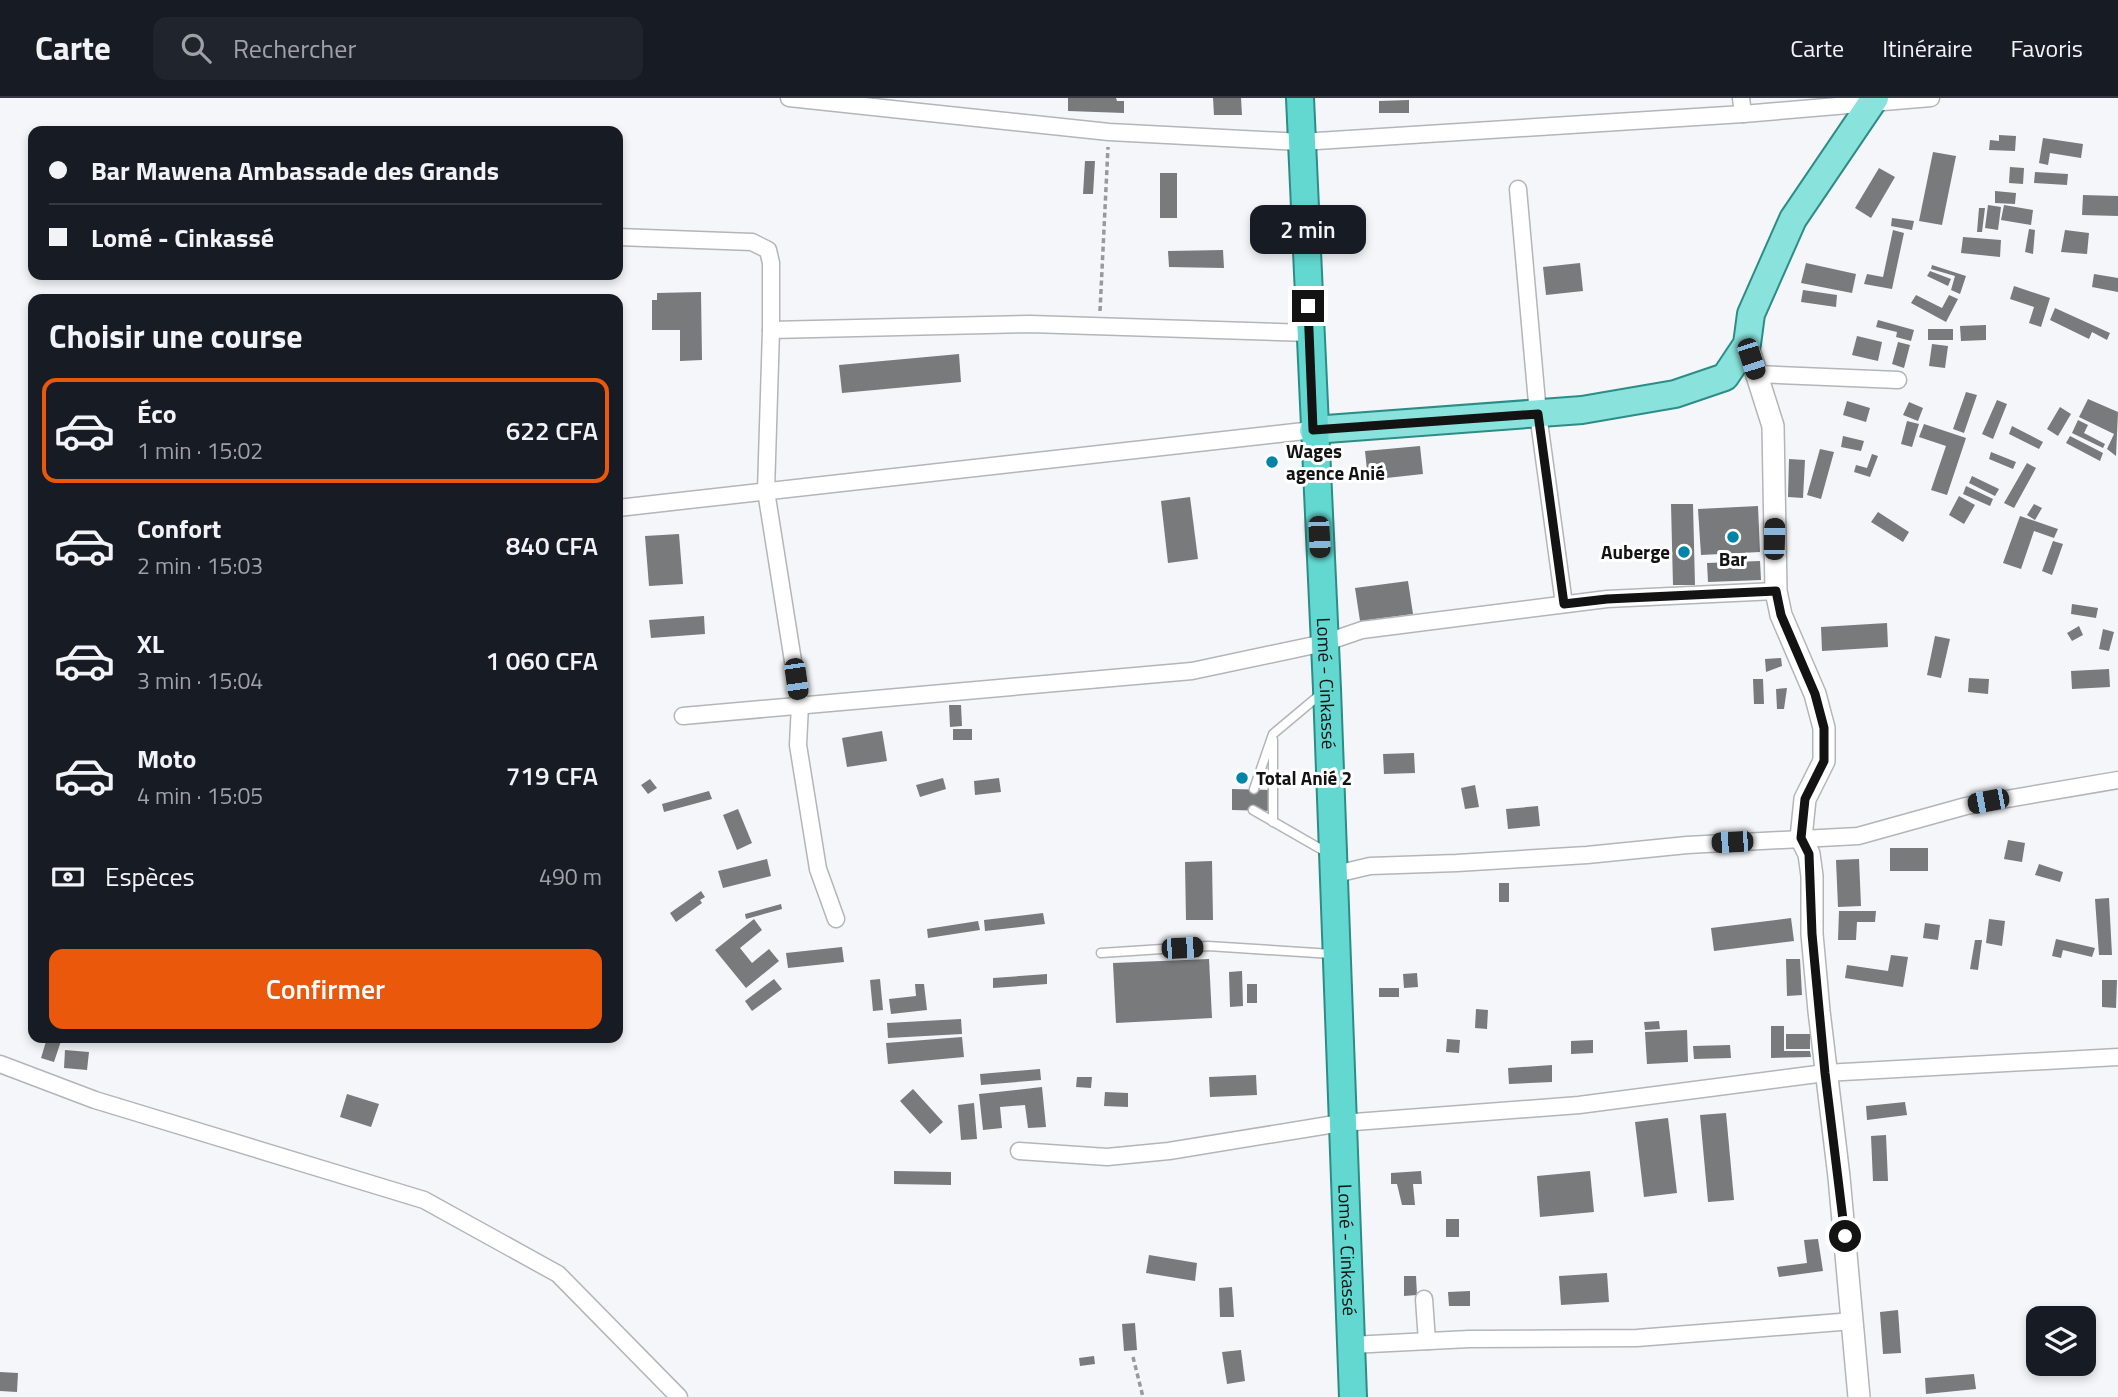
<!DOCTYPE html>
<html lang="fr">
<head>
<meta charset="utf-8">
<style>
	body { margin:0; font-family:"Titillium Web",sans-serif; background:#20242c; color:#f1f3f6; height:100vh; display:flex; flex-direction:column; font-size:26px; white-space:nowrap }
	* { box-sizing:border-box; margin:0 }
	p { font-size:23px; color:#9ea1a6 }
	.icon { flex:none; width:38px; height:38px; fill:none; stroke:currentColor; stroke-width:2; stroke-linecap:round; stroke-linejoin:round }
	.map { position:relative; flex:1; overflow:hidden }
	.sheet { position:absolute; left:28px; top:196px; width:595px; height:749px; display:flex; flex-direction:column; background:#171b24; border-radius:14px; box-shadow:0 4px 10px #0003 }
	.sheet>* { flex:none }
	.top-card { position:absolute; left:28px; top:28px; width:595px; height:154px; border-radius:14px; box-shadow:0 4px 10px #0003; display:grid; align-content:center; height:154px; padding:0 21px; background:#171b24 }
	.tools { position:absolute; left:2026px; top:1208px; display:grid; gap:14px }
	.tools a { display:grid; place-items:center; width:70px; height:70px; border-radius:14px; background:#171b24; box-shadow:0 4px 10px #0003; font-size:35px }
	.end { position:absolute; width:32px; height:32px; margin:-16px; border:9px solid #131314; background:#fff; box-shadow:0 0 0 4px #fff }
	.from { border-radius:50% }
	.bubble { position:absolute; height:49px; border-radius:14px; background:#171b24; box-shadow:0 4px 10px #0003; font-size:23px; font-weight:600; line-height:49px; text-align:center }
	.car { position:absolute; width:21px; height:42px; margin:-21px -10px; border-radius:9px; box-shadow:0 0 5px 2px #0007; background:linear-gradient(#222 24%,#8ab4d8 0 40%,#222 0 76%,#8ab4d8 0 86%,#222 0) }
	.top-card b { display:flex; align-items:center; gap:24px; height:66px; font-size:26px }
	.top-card b+b { border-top:2px solid #363941 }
	.top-card i { width:18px; height:18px; background:#f1f3f6 }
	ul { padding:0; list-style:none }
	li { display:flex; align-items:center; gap:21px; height:105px; margin:0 14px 10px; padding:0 7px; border:4px solid transparent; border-radius:14px }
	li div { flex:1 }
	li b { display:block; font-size:26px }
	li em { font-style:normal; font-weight:600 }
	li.active { border-color:#ea580c }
	li>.icon { width:63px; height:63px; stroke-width:1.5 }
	h2 { padding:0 21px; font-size:32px; line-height:84px }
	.pay { display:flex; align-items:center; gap:18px; height:77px; padding:0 21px; font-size:26px }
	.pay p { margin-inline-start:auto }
	.cta { display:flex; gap:14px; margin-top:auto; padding:14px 21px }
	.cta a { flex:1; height:80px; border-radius:14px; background:#ea580c; color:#fff; font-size:28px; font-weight:600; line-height:80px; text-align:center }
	header { display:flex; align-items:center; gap:42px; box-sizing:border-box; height:98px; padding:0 35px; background:#171b24; border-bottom:2px solid #363941 }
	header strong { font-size:33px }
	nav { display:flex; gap:38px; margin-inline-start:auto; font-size:24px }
	.search { width:490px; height:63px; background:#20242c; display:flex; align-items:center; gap:18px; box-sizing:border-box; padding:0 24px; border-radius:14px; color:#9ea1a6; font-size:26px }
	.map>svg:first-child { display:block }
	.building { fill:#787a7c }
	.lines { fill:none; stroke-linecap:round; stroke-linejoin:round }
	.service-casing { stroke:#b4b5b8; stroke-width:11 }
	.minor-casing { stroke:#b4b5b8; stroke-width:19 }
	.tertiary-casing { stroke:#b4b5b8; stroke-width:24 }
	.primary-casing { stroke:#2d8d86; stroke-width:30 }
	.trunk-casing { stroke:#2d8d86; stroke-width:30 }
	.path { stroke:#98999b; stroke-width:3.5; stroke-dasharray:5 3.5; stroke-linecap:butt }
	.service { stroke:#fff; stroke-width:8 }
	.minor { stroke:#fff; stroke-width:16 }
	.tertiary { stroke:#fff; stroke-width:21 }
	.primary { stroke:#89e2dc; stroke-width:26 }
	.trunk { stroke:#62d8d0; stroke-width:26 }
	.route { stroke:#131314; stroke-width:9 }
	.poi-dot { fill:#0085a8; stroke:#fff; stroke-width:2.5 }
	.labels { text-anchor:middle; stroke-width:6; stroke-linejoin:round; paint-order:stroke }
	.poi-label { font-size:19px; font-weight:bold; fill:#131314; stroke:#fff; text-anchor:start }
	.street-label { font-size:19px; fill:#131314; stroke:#fff }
</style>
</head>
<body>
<header>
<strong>Carte</strong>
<div class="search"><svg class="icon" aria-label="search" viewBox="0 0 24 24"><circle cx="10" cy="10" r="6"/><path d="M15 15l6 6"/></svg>Rechercher</div>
<nav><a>Carte</a><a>Itinéraire</a><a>Favoris</a></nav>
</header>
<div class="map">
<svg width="2118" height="1299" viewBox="0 0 2118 1299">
	<rect width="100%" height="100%" fill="#f5f6f9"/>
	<!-- building -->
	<g class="building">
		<polygon points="1068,0 1116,0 1117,3 1124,3 1124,15 1068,13"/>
		<polygon points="1213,0 1241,0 1242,17 1214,17"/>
		<polygon points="1409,2 1409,15 1379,15 1379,3"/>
		<polygon points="1999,37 2016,38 2015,53 1989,52 1990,42 1999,43"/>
		<polygon points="2043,40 2083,46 2081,60 2050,55 2048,67 2039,65"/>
		<polygon points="1933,54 1956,58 1942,127 1919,123"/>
		<polygon points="1085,63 1095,63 1093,96 1083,96"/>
		<polygon points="2010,69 2024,70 2023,86 2009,85"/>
		<polygon points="1879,70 1895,79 1871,120 1855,110"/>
		<polygon points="2035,74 2068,76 2067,87 2034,85"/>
		<rect x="1160" y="75" width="17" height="45"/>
		<polygon points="1995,93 2016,95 2015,106 1995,105"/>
		<polygon points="2083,97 2118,98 2118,118 2082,117"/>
		<polygon points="1988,107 2001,109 1998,132 1985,130"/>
		<polygon points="2004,107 2033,112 2031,127 2001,122"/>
		<polygon points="1979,110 1985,110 1982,134 1977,134"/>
		<polygon points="1892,120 1914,123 1912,132 1891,128"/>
		<polygon points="2029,131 2035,132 2033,156 2025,154"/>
		<polygon points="1893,132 1904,135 1892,191 1864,186 1867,176 1883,179"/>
		<polygon points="2065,132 2089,135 2087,156 2061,154"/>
		<polygon points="1963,139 2001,142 2000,159 1961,155"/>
		<polygon points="1223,152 1224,170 1169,169 1168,153"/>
		<polygon points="1580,165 1583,193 1546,197 1543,169"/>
		<polygon points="1806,165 1856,176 1852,195 1801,185"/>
		<polygon points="1932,167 1966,178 1960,196 1951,192 1955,178 1931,171"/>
		<polygon points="1930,173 1951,181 1948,188 1927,178"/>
		<polygon points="2094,176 2118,180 2118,194 2092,189"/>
		<polygon points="2014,188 2050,200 2041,229 2029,225 2034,209 2010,201"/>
		<polygon points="1803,192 1837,197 1836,209 1801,204"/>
		<polygon points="701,194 702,262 680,263 680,232 652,232 652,202 657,202 657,195"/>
		<polygon points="1916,197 1942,210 1949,197 1958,201 1946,224 1911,205"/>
		<polygon points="2055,210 2110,235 2107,242 2092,234 2089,241 2050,222"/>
		<polygon points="1878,222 1914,232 1911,243 1896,239 1897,234 1876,229"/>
		<polygon points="1986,227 1986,242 1961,243 1960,228"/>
		<rect x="1928" y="231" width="25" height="11"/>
		<polygon points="1857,238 1882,244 1878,263 1852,257"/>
		<polygon points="1898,244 1910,247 1904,270 1892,266"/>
		<polygon points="1932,246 1948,248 1945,270 1929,268"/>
		<polygon points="959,256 961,284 842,295 839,267"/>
		<polygon points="1966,294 1977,297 1964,335 1953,331"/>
		<polygon points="2088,301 2118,314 2116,358 2107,351 2114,336 2079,319"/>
		<polygon points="1997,302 2007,306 1993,341 1982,336"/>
		<polygon points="1847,303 1870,310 1866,324 1843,317"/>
		<polygon points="1909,304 1923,310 1918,323 1903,317"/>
		<polygon points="2060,309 2071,316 2058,338 2047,331"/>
		<polygon points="2078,322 2088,327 2084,335 2105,346 2103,350 2072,335"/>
		<polygon points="1907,323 1919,326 1912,349 1901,346"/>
		<polygon points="1924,326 1966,340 1947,397 1931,392 1946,348 1919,339"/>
		<polygon points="2012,328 2043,344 2039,351 2009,336"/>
		<polygon points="1843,338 1864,343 1861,353 1841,349"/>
		<polygon points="2070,338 2103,355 2100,363 2066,345"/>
		<polygon points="1420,348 1423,376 1368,382 1365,353"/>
		<polygon points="1820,351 1834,354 1821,401 1807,397"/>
		<polygon points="1991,354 2016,364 2013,371 1989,361"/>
		<polygon points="1872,356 1878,358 1870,379 1854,374 1856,367 1867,370"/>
		<polygon points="1789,361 1805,362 1803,400 1788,399"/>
		<polygon points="2027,365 2036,370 2014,410 2004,405"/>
		<polygon points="1972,378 1999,391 1995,398 1969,385"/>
		<polygon points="1966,388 1993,401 1990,408 1963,396"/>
		<polygon points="1959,398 1975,407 1964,426 1949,417"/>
		<polygon points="1190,399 1198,461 1168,465 1161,403"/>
		<polygon points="1671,406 1693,406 1695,487 1673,487"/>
		<polygon points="2034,406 2042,410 2035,422 2027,417"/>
		<polygon points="1758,408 1760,454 1701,457 1698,411"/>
		<polygon points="1878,414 1909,434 1903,444 1871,424"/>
		<polygon points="2020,418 2058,431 2054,440 2034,433 2021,471 2003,465"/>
		<polygon points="679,436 683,486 649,488 645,438"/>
		<polygon points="2053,443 2063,446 2052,477 2042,473"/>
		<polygon points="1760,463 1761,482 1708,484 1707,465"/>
		<polygon points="1408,483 1413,516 1360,523 1355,490"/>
		<polygon points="2072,506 2098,510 2096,520 2071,516"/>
		<polygon points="704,518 705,536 651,540 649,522"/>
		<polygon points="1887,525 1888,549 1822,553 1821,529"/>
		<polygon points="2079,528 2083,537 2072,543 2067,535"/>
		<polygon points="2103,531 2114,534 2109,553 2099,551"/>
		<polygon points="1935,538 1950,541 1941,580 1927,577"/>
		<polygon points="1781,560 1782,568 1766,574 1765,561"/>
		<polygon points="2109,571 2110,589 2072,591 2071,573"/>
		<polygon points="1969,580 1989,581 1988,596 1968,594"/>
		<polygon points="1753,581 1763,581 1764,606 1754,606"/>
		<polygon points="1787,590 1784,611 1777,611 1776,591"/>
		<polygon points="949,607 961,607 962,628 950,629"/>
		<rect x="953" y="631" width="19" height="11"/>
		<polygon points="882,633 887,663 847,669 842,640"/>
		<polygon points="1414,655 1415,675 1384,676 1383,656"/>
		<polygon points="943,680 946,691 920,699 916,687"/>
		<polygon points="999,680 1001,694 975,697 974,683"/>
		<polygon points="650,681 657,690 648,696 641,687"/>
		<polygon points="1475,687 1479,709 1465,711 1461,690"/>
		<polygon points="1232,691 1273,692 1272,713 1232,712"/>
		<polygon points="709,693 712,701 664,714 662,706"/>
		<polygon points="1538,708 1540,728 1508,731 1506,711"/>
		<polygon points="738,711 752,745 737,752 723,717"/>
		<polygon points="2008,742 2025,745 2022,764 2004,761"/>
		<rect x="1890" y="750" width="38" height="23"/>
		<polygon points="767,761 771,778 723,790 718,773"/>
		<polygon points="1859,761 1861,808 1838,809 1836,762"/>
		<polygon points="1212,763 1213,822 1186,822 1185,764"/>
		<polygon points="2039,766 2063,774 2060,784 2035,777"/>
		<rect x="1499" y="785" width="10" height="19"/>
		<polygon points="701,793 705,799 700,802 702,805 676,824 670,815"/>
		<polygon points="2109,800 2112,857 2099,857 2095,801"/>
		<polygon points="781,806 782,811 746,821 745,816"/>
		<polygon points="1839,813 1876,813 1875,824 1857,824 1856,842 1838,842"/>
		<polygon points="1043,815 1045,826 985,833 984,822"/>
		<polygon points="1791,820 1794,843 1714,853 1711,830"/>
		<polygon points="754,821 762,832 740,850 752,865 769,851 779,863 746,890 715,852"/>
		<polygon points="1989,821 2005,823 2002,848 1986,845"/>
		<polygon points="978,823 980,832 928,840 927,831"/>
		<polygon points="1925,825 1940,827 1938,842 1923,840"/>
		<polygon points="2056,841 2095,850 2092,859 2063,852 2061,860 2052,858"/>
		<polygon points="1975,842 1982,842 1978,872 1970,871"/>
		<polygon points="842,849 844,864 788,870 786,855"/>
		<polygon points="1891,857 1908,859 1903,889 1845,880 1847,867 1888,873"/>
		<polygon points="1209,861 1212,920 1116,925 1113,865"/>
		<polygon points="1786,861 1800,861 1802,897 1787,898"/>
		<polygon points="1242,873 1243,908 1230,909 1229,874"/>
		<polygon points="1417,875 1418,889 1404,890 1403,876"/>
		<polygon points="1047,876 1047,886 993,890 993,880"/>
		<polygon points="774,881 782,891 752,913 745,903"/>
		<polygon points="880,881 883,912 873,913 870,882"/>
		<polygon points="2102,882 2117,882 2116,910 2102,909"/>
		<polygon points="915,886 924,886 927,912 891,916 889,901 916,898"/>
		<rect x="1247" y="886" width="10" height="19"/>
		<rect x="1379" y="890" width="20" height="9"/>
		<polygon points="1476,911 1488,912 1487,931 1475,930"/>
		<polygon points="961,921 962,936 888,940 887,925"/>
		<polygon points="1659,923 1660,931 1645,932 1644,924"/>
		<polygon points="1771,928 1784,928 1784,953 1810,953 1811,959 1771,960"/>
		<polygon points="1687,932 1688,964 1647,966 1645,934"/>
		<rect x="1786" y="936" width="24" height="15"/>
		<polygon points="962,939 964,959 888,966 886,945"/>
		<polygon points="47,940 62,940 54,964 41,960"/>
		<polygon points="1447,941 1460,942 1459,955 1446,954"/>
		<polygon points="1593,942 1593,955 1571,956 1571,943"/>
		<polygon points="1730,947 1731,960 1694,961 1693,948"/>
		<polygon points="65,952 89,954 87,972 64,970"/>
		<polygon points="1552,967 1552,984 1509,986 1508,970"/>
		<polygon points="1040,971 1041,982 981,987 980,976"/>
		<polygon points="1256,977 1257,997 1210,999 1209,979"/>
		<polygon points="1077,979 1092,979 1091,990 1076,989"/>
		<polygon points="1042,989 1046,1029 1028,1030 1025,1007 1000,1009 1002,1030 983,1032 979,996"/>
		<polygon points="913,991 943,1024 930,1036 900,1003"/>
		<polygon points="1105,994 1128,995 1128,1009 1104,1008"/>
		<polygon points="347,996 379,1006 371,1029 340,1019"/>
		<polygon points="1905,1004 1907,1017 1867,1022 1866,1008"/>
		<polygon points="974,1005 977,1041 961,1042 958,1007"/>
		<polygon points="1726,1015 1734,1102 1708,1104 1700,1017"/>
		<polygon points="1668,1020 1677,1095 1644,1099 1635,1024"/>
		<polygon points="1886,1037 1888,1083 1873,1083 1871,1038"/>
		<polygon points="894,1073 951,1074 951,1087 894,1086"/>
		<polygon points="1421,1073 1422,1086 1413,1086 1415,1107 1402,1107 1397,1086 1391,1086 1391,1075"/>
		<polygon points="1590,1073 1594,1114 1540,1119 1537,1078"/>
		<rect x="1446" y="1121" width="13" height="18"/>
		<polygon points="1818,1141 1823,1173 1779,1179 1777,1169 1807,1165 1804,1142"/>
		<polygon points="1149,1157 1197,1165 1195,1183 1146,1175"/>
		<polygon points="1607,1175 1609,1204 1561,1207 1559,1178"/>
		<polygon points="1404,1178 1416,1178 1417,1197 1404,1198"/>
		<polygon points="1232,1189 1234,1219 1220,1219 1219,1190"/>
		<polygon points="1470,1193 1470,1208 1449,1208 1448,1194"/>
		<polygon points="1898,1212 1901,1255 1883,1256 1880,1214"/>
		<polygon points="1135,1225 1137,1252 1124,1253 1122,1226"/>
		<polygon points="1241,1252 1245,1283 1227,1286 1222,1254"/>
		<polygon points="1094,1258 1095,1266 1080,1268 1079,1260"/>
		<polygon points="0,1274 18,1275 17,1294 0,1293"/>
		<polygon points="1974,1276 1976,1291 1926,1296 1925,1280"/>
	</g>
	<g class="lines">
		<!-- service casing -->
		<g class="service-casing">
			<g id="service">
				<polyline points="1273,642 1273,724"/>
				<polyline points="1254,691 1273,636 1322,595"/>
				<polyline points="1253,712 1326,754"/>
				<polyline points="1101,855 1208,848 1332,856"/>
			</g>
		</g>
		<!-- minor casing -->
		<g class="minor-casing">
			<g id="minor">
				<polyline points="789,0 1109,34 1301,44 1743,16"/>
				<polyline points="1741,0 1743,16 1931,0"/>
				<polyline points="1518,91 1538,316 1564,506"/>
				<polyline points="618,139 752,144 768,152 771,165 771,232 766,393 800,607 798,647 818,771 836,821"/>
				<polyline points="771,232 1030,226 1310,235"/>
				<polyline points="1756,276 1898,282"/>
				<polyline points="618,410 1313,332"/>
				<polyline points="683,618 1192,573 1324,545 1362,532 1607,501 1776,493"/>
				<polyline points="1332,777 1370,768 1457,765 1587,757 1687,747 1858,738 1966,708 2118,682"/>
				<polyline points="0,966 95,1002 424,1102 558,1176 679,1299"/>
				<polyline points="1019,1053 1107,1059 1169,1053 1341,1025 1579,1007 1825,975 2118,959"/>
				<polyline points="1424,1201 1427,1243"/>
				<polyline points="1351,1247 1469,1241 1637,1240 1853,1223"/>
			</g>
		</g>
		<!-- tertiary casing -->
		<g class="tertiary-casing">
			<polyline id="tertiary" points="1747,246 1773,328 1776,493 1781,517 1815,596 1824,630 1824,663 1805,701 1801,740 1809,756 1812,778 1812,836 1819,913 1839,1079 1859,1299"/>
		</g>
		<!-- primary casing -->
		<g class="primary-casing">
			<polyline id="primary" points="1313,332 1582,312 1675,296 1725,279 1747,246 1751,216 1793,121 1875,0"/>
		</g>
		<!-- trunk casing -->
		<g class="trunk-casing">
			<g id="trunk">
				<path id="s1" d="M1300,0l27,591 26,708"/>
			</g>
		</g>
		<!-- path -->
		<g class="path">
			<polyline points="1100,213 1108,49"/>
			<polyline points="1133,1259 1143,1299"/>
		</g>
		<!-- service -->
		<use href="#service" class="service"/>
		<!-- minor -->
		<use href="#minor" class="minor"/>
		<!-- tertiary -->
		<use href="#tertiary" class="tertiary"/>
		<!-- primary -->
		<use href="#primary" class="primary"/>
		<!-- trunk -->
		<use href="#trunk" class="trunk"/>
	</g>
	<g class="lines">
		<!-- route -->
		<polyline class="route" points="1308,208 1313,332 1538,316 1564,506 1607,501 1776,493 1781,517 1815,596 1824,630 1824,663 1805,701 1801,740 1809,756 1812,836 1825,975 1845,1138"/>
	</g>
	<!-- markers -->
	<g class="poi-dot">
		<circle cx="1272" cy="364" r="7"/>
		<circle cx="1733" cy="439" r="7"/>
		<circle cx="1684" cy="454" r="7"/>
		<circle cx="1242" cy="680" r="7"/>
	</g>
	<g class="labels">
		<!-- poi labels -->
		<g class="poi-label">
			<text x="1286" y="360">Wages<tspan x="1286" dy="22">agence Anié</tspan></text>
			<text x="1670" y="461" text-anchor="end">Auberge</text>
			<text x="1733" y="468" text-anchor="middle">Bar</text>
			<text x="1256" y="687">Total Anié 2</text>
		</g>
		<!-- street labels -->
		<g class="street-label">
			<text dy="7" stroke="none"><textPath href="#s1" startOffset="586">Lomé - Cinkassé</textPath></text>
			<text dy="7" stroke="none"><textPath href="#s1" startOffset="1153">Lomé - Cinkassé</textPath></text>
		</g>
	</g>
</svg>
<div class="tools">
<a><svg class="icon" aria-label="layers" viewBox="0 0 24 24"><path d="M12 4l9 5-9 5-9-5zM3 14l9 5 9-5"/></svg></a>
</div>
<i class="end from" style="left:1845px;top:1138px"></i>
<i class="end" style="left:1308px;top:208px"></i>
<div class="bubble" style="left:1250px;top:107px;width:116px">2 min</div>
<i class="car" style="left:1751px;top:261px;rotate:162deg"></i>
<i class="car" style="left:1319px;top:439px;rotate:177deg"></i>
<i class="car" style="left:1774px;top:441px;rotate:1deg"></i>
<i class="car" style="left:796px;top:581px;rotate:172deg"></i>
<i class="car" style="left:1988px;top:703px;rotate:259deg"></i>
<i class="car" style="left:1732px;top:744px;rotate:267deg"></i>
<i class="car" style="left:1182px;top:850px;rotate:87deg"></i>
<div class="top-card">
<b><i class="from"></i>Bar Mawena Ambassade des Grands</b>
<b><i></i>Lomé - Cinkassé</b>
</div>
<section class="sheet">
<h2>Choisir une course</h2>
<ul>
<li class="active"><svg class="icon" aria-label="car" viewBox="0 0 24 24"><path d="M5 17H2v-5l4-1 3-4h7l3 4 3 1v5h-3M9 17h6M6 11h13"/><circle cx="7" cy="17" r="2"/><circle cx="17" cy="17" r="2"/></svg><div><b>Éco</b><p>1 min · 15:02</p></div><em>622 CFA</em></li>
<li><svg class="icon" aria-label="car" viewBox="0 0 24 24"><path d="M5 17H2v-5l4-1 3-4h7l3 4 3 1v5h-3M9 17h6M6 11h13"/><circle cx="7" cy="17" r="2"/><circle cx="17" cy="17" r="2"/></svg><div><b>Confort</b><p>2 min · 15:03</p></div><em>840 CFA</em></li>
<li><svg class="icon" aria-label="car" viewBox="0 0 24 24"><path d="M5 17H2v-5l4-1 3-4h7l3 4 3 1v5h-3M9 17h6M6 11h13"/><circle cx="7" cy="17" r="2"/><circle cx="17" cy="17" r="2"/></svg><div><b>XL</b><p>3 min · 15:04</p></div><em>1 060 CFA</em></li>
<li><svg class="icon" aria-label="car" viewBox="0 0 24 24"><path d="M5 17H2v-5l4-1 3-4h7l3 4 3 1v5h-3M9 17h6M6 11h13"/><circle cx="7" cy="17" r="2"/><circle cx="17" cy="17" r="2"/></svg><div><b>Moto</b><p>4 min · 15:05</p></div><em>719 CFA</em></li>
</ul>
<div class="pay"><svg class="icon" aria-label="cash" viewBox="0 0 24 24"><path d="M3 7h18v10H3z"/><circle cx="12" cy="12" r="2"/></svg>Espèces<p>490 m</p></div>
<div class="cta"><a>Confirmer</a></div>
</section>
</div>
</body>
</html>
